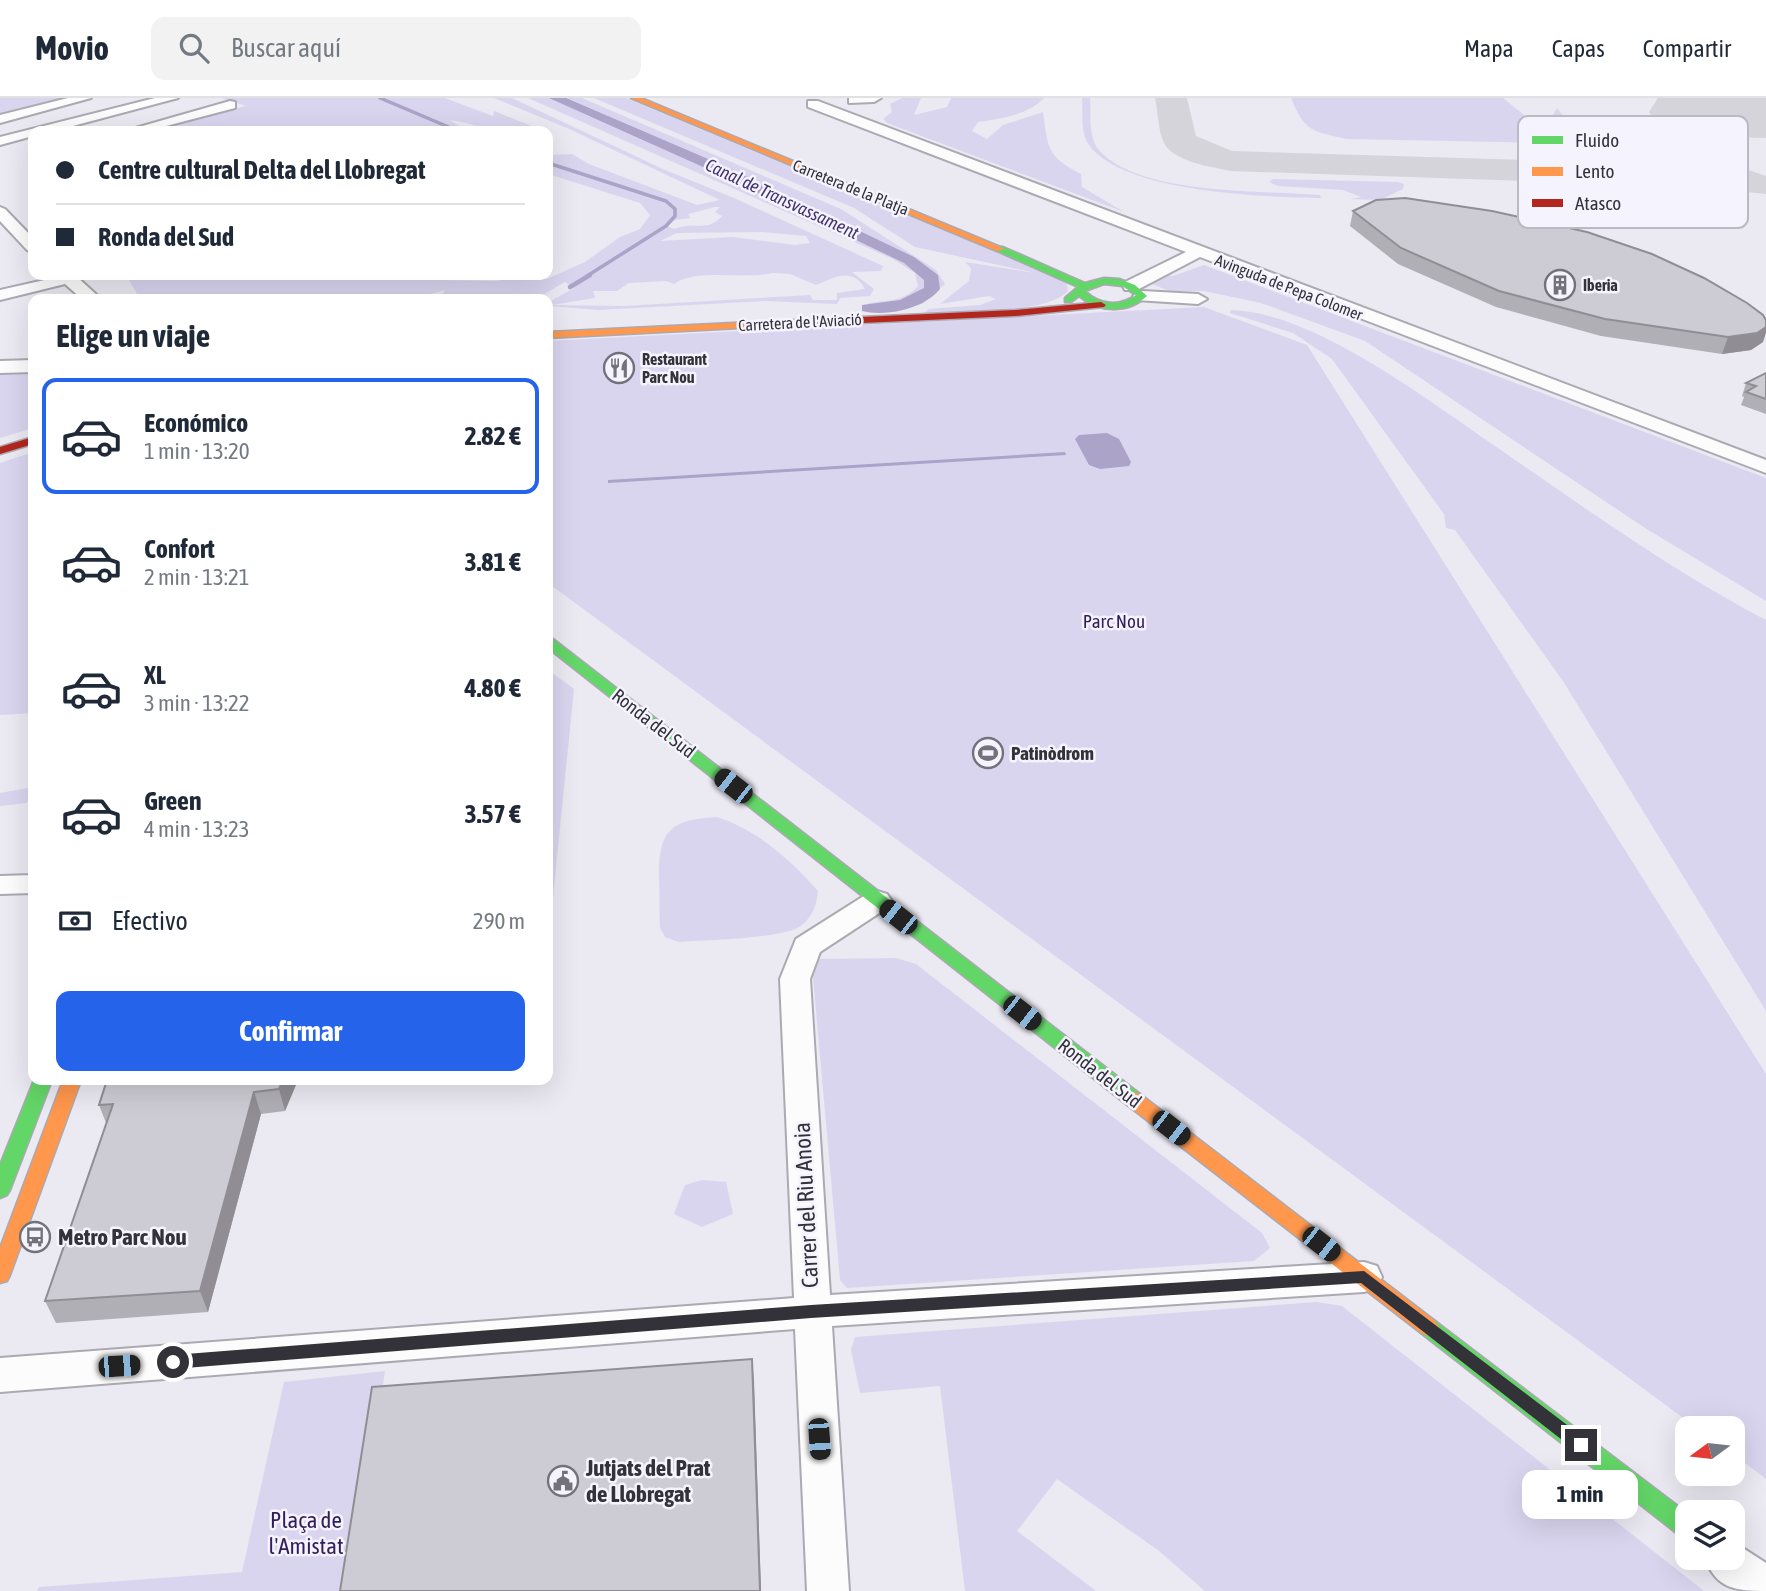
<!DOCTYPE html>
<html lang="es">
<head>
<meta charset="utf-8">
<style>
	body { margin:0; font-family:"Asap Condensed",sans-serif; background:#f2f2f3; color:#1f2937; height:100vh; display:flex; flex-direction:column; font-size:26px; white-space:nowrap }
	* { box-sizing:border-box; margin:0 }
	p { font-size:23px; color:#747a83 }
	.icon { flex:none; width:38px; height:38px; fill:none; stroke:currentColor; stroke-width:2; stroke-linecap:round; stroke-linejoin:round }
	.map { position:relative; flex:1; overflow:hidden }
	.side { position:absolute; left:28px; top:196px; width:525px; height:791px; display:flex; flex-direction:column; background:#fff; border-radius:14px; box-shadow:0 7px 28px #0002 }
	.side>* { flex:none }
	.hud { position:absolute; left:28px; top:28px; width:525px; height:154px; border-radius:14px; box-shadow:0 7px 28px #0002; display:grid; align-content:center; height:154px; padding:0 28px; background:#fff }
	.needle { width:46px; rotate:255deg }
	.tools { position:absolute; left:1675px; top:1318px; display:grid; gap:14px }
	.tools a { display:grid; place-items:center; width:70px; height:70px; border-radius:14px; background:#fff; box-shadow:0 7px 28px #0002; font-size:35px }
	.end { position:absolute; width:32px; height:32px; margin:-16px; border:9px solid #333239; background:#fff; box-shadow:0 0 0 4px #fff }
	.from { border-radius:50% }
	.bubble { position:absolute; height:49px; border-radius:14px; background:#fff; box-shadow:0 7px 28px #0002; font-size:23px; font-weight:700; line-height:49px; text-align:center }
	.car { position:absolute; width:21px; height:42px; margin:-21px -10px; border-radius:9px; box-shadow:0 0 5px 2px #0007; background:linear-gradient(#222 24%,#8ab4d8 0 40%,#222 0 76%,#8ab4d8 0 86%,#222 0) }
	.hud b { display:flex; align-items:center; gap:24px; height:66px; font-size:26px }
	.hud b+b { border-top:2px solid #e0e1e3 }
	.hud i { width:18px; height:18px; background:#1f2937 }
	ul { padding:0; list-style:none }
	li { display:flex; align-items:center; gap:21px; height:116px; margin:0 14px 10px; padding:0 14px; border:4px solid transparent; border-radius:14px }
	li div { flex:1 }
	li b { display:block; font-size:26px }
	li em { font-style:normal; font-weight:700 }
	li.active { border-color:#2563eb }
	li>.icon { width:63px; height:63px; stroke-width:1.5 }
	h2 { padding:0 28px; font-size:32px; line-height:84px }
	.pay { display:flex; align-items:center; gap:18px; height:77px; padding:0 28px; font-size:26px }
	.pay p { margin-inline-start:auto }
	.button { display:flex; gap:14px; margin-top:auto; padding:14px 28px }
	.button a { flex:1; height:80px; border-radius:14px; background:#2563eb; color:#fff; font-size:28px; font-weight:700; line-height:80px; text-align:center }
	header { display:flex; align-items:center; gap:42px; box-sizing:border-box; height:98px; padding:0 35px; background:#fff; border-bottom:2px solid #e0e1e3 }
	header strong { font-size:33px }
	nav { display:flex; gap:38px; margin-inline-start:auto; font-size:24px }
	.search { width:490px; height:63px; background:#f2f2f3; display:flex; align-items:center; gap:18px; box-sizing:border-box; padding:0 24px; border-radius:14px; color:#747a83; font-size:26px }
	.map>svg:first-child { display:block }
	.green { fill:#dad5ef; fill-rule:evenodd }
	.water { fill:#aba3c8 }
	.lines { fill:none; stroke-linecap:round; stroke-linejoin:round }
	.stream-far1 { stroke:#aba3c8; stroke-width:3.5 }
	.stream { stroke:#aba3c8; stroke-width:4.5 }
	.canal { fill:#aba3c8; fill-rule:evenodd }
	.taxiway { fill:#d5d4da; fill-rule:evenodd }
	.runway { fill:#d5d4da; fill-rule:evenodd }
	.street-casing { stroke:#aba9b1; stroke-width:4 }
	.fast-casing { stroke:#aba9b1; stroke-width:3 }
	.slow-casing { stroke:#aba9b1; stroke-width:3 }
	.jam-casing { stroke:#aba9b1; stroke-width:3 }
	.street { fill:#fcfcfd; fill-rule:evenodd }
	.fast { fill:#63d668; fill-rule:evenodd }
	.slow { fill:#ff974d; fill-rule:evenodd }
	.jam { fill:#b3261e; fill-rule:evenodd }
	.wall { fill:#b0afb5 }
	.shaded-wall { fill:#908e94 }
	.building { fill:#cdcbd3; stroke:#908e94; stroke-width:2 }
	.route { fill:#333239 }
	.labels { text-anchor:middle; stroke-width:5; stroke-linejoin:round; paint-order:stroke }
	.far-street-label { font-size:16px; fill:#333239; stroke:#f5f3fe }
	.far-poi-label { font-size:16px; font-weight:bold; fill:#333239; stroke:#f5f3fe; text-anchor:start }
	.far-water-label { font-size:18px; font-style:italic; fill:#453370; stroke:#f5f3fe }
	.park-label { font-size:19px; fill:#321e5a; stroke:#f5f3fe }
	.street-label { font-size:19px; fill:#333239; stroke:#f5f3fe }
	.poi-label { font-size:19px; font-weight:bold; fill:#333239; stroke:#f5f3fe; text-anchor:start }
	.near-street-label { font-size:23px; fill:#333239; stroke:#f5f3fe }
	.near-poi-label { font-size:23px; font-weight:bold; fill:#333239; stroke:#f5f3fe; text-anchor:start }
	.near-park-label { font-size:23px; fill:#321e5a; stroke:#f5f3fe }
	.key { fill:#f5f3fe; stroke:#bbb9c3; stroke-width:2 }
	.key-label { font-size:19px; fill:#333239 }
</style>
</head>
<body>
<header>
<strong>Movio</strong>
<div class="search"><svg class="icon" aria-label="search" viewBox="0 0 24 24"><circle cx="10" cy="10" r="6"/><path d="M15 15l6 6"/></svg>Buscar aquí</div>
<nav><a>Mapa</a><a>Capas</a><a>Compartir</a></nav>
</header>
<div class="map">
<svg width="1766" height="1493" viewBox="0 0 1766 1493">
	<rect width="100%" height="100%" fill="#ebe9f2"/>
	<!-- green -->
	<g class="green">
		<polygon points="0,0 70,0 0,18"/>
		<path d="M221,0h224l48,18 1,-5 40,16c-33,11 -53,-3 -85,-7l19,11h-45l-8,-3 -4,3h-270l105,-25z"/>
		<path d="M494,0h18l151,71 71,29 149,68 -2,5 -29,1 22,17 -4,7 -30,2 -3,6 -71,-3 -167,9 -51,-4 3,-5 23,-13 -9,-6 -30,17h-96l6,-9 -33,9h-272l-14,-24h258l-3,4 115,2 27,-5 24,3 38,-17 35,-25 20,-8 10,-14 -10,-12 -92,-29v-18l2,-1 22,-1 17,10 108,41 23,-5 -153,-72zM715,109h5l-5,5 7,4c-14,17 -29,5 -48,13l-7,-3 8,-6 16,-2 -3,-4zM762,134l44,4 4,7 -15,2 -63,-8 -72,4 17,-8zM773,175l17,1 26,11c16,-6 36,-20 49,4l-28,4v7h-24l-3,-5 -186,11 -72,-1 43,-7 -2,-7h24l12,-8 37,-2 8,3c23,-16 71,-4 99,-11z"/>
		<path d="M528,0h54l259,111 95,61 9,14 -23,20 -52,7 -2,-8c18,-2 37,-2 50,-17l-3,-13 -22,-14z"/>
		<path d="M594,0h32l427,177 14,9 1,7c-22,24 -112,20 -145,23l6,-5 51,-4 16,-6 -7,-3 -49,8 29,-23 2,-13 -6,-6 71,11 -121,-26 -61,-39z"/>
		<path d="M902,0h19l-7,17 33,-8 4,-9h93c-16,17 -44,21 -66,24l-6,9 15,8 16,-14 40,-13c5,37 4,44 38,62l1,13 42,25 -237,-89 -4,-4 9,-7 -2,-8z"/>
		<path d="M1082,0h8c1,16 -2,39 9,52 41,46 165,40 221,45l1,3c-55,-1 -197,-5 -232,-53 -9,-12 -6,-32 -7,-47z"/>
		<path d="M1291,0h212l31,25 18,-6 5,-9 14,18 78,3 -2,6 -45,9 -256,-5c-34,-8 -41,-7 -55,-41z"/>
		<polygon points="1273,81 1398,84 1404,86 1403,91 1380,102 1349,101 1361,99 1343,92 1278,88 1269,84"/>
		<polygon points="1204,167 1766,380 1766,503 1645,430 1365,243 1261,205 1204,193 1169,193 1152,186 1165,177 1173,178"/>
		<polygon points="1204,209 1307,247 1766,976 1766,1381 1733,1356 1732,1330 1697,1330 548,485 548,243"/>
		<path d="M1231,212c83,2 199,92 267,138 87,60 174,123 268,172v391l-203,-330 -108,-151 -9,-2 -2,-14 -112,-155 -39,-26 -63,-20z"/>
		<polygon points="33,274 33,330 0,340 0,276"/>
		<polygon points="33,354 33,615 0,617 0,365"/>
		<polygon points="548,572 574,591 548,848"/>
		<polygon points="33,689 33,701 26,705 0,708 0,695"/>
		<path d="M717,719c40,13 74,43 101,74 -1,13 -5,25 -16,34 -16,14 -98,15 -123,17l-14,-5 -5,-9c-1,-17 0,-34 -1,-51 0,-47 11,-57 58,-60z"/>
		<polygon points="896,860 916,866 1262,1135 1270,1150 1254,1163 847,1190 840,1182 812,868 820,861"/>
		<polygon points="702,1082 726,1084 733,1116 702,1129 674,1116 685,1087"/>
		<polygon points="1317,1204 1342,1208 1704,1493 1205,1493 1159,1453 1057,1381 1017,1433 1096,1493 965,1493 940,1288 860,1295 851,1252 855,1239"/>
		<polygon points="385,1273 351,1493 37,1493 39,1489 242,1474 284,1284"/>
	</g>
	<!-- water -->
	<g class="water">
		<polygon points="1107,335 1119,341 1131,364 1129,368 1100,371 1089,367 1075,341 1079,337"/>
		<polygon points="1065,354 1066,357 608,385 608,382"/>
	</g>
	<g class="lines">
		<!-- stream-far1 -->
		<g class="stream-far1">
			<polyline points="380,0 458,33"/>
			<polyline points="548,65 666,103 675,111 675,118 666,128 587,178"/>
		</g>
		<!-- stream -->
		<polyline class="stream" points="570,189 590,177"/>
		<!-- canal -->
		<path class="canal" d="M549,0h17l156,67 192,92 24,18 2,14c-16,20 -54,28 -78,22v-6l38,-5 24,-12v-8l-20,-17 -192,-92z"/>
		<!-- taxiway -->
		<path class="taxiway" d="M1155,0h32l9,38 36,15 459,14 -7,-10 41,-42 41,-8v20l-19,3 -28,28 3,5 44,15v18l-66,-7 -469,-16c-19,-4 -57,-9 -67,-28 -6,-13 -6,-31 -9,-45z"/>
		<!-- runway -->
		<polygon class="runway" points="1658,0 1766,0 1766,40 1689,38 1661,31 1649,14"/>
		<!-- street casing -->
		<g class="street-casing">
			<g id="street">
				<polygon points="68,0 91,0 0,25 0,17"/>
				<polygon points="155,0 178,0 54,33 33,33 33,38 0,47 0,39"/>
				<polygon points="849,0 881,0 874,4 849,5"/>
				<polygon points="230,3 235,4 235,10 147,33 125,33"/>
				<polygon points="808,3 818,3 1766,362 1766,375 1200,159 1137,192 1125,192 1123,188 1125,184 1186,154 808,9"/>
				<polygon points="0,109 5,111 33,140 33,154 27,152 0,123"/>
				<polygon points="57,177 75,177 101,201 82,201 65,186 0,202 0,192 58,179"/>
				<polygon points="1142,193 1198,196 1207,201 1198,206 1136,202 1133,198"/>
				<polygon points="33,262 33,274 0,275 0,263"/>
				<polygon points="33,777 33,795 0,796 0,778"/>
				<polygon points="877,793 887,796 892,803 887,810 820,854 810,881 830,1197 1364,1164 1377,1168 1382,1179 1377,1190 1364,1194 832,1228 849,1493 807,1493 795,1231 0,1294 0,1260 794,1200 780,881 796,841 867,796"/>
				<path d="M1732,1443l34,22v28c-30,0 -50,-2 -61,-33h27z"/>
			</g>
		</g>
		<!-- fast casing -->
		<g class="fast-casing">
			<g id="fast">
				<path d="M997,149h6l82,36 19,-5 15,1 16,6 12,11c-19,18 -49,17 -68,0l-8,6h-6v-4l13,-11 -81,-36zM1104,186l18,2 14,9c-17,12 -36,10 -51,-4z"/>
				<polygon points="548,540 553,541 1140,996 1142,1001 1140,1006 1133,1008 1126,1006 548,550"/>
				<polygon points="34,982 52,982 10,1092 7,1097 0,1100 0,1067"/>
				<polygon points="1428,1220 1435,1223 1687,1415 1687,1440 1679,1437 1421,1235 1417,1229 1421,1223"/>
			</g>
		</g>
		<!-- slow casing -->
		<g class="slow-casing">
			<g id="slow">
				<polygon points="631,0 641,0 1005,151 997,153"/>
				<polygon points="774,223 778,224 778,228 548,240 548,234"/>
				<polygon points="63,982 81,982 10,1177 7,1183 0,1185 0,1150"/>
				<polygon points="1133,994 1140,996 1435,1223 1439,1229 1435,1235 1428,1238 1421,1235 1126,1006 1124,1001 1126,996"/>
			</g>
		</g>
		<!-- jam casing -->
		<g class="jam-casing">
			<g id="jam">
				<polygon points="1101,204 1106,207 1104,209 1015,218 774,229 769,226 774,223 1015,212"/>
				<polygon points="33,339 33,346 0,356 0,349"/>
			</g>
		</g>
		<!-- street -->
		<use href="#street" class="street"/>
		<!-- fast -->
		<use href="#fast" class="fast"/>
		<!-- slow -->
		<use href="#slow" class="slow"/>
		<!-- jam -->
		<use href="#jam" class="jam"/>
	</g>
	<!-- wall -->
	<g class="wall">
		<polygon points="1353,113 1763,244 1751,252 1722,256 1601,238 1496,209 1398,166 1350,128"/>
		<polygon points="1766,275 1766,316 1741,307 1744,299 1742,298 1746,285"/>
		<polygon points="107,982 298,982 285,1013 261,1016 208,1214 56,1225 45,1203 106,1025 99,1007"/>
	</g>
	<!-- shaded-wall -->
	<g class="shaded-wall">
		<polygon points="1766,229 1766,235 1763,244 1751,252 1722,256 1728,239"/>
		<polygon points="283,982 298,982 285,1013 279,991"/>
		<polygon points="254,994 261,1016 208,1214 200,1193"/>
		<polygon points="752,1261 754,1283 761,1493 760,1493"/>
	</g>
	<!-- building -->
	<g class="building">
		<polygon points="1405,100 1492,113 1587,134 1652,156 1704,180 1747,205 1763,217 1766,222 1766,229 1757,235 1728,239 1605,221 1499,193 1401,150 1353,113 1376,102"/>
		<polygon points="1766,275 1766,301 1746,294 1756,288 1746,285"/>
		<polygon points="107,982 283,982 279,991 254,994 200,1193 45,1203 113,1006 99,1007"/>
		<polygon points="752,1261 760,1493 340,1493 372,1289"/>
	</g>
	<!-- route -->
	<polygon class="route" points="1364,1173 1587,1342 1587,1352 1575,1352 1361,1185 811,1220 173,1271 165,1264 173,1257 811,1207"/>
	<!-- icons -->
	<defs>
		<g id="building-ring" transform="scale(1.575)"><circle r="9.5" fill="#f5f3fe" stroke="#73727a" stroke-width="1.5"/><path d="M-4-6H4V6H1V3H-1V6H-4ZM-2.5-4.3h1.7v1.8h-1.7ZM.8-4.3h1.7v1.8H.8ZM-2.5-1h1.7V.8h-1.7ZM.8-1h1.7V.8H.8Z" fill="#73727a"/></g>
		<g id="restaurant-ring" transform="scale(1.575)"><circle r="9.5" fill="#f5f3fe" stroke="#73727a" stroke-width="1.5"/><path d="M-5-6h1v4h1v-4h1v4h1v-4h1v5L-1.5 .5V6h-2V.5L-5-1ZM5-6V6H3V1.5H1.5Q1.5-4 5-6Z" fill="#73727a"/></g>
		<g id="stadium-ring" transform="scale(1.575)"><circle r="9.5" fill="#f5f3fe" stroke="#73727a" stroke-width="1.5"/><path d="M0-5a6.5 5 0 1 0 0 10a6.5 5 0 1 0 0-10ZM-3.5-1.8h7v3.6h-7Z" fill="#73727a"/></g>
		<g id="bus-ring" transform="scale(1.575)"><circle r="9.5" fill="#f5f3fe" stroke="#73727a" stroke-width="1.5"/><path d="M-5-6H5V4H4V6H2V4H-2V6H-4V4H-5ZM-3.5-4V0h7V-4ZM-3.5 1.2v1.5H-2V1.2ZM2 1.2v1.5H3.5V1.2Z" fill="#73727a"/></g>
		<g id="civic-ring" transform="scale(1.575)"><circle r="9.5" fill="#f5f3fe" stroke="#73727a" stroke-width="1.5"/><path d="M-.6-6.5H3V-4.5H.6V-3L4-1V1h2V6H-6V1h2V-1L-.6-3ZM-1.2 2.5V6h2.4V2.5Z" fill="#73727a"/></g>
	</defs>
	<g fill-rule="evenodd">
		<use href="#building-ring" x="1560" y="187"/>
		<use href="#restaurant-ring" x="619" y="270"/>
		<use href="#stadium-ring" x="988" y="655"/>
		<use href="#bus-ring" x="35" y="1139"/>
		<use href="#civic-ring" x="563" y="1383"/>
	</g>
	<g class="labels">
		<!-- far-street labels -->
		<g class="far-street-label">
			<text transform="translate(851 89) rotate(22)" y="6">Carretera de la Platja</text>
			<text transform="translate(1289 189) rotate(21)" y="6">Avinguda de Pepa Colomer</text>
			<text transform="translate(800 224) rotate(-3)" y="6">Carretera de l'Aviació</text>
		</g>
		<!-- far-poi labels -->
		<g class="far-poi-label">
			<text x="1583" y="193">Iberia</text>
			<text x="642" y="267">Restaurant<tspan x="642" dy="18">Parc Nou</tspan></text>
		</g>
		<!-- far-water labels -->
		<g class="far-water-label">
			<text transform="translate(782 101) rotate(25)" y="6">Canal de Transvassament</text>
		</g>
		<!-- park labels -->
		<g class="park-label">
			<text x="1114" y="530">Parc Nou</text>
		</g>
		<!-- street labels -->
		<g class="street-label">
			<text transform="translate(654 625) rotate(38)" y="7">Ronda del Sud</text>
			<text transform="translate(1100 975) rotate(38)" y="7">Ronda del Sud</text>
		</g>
		<!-- poi labels -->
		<g class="poi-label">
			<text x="1011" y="662">Patinòdrom</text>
		</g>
		<!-- near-street labels -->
		<g class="near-street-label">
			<text transform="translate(806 1107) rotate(-93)" y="8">Carrer del Riu Anoia</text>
		</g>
		<!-- near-poi labels -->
		<g class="near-poi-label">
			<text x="58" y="1147">Metro Parc Nou</text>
			<text x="586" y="1378">Jutjats del Prat<tspan x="586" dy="26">de Llobregat</tspan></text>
		</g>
		<!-- near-park labels -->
		<g class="near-park-label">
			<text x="306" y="1430">Plaça de<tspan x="306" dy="26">l'Amistat</tspan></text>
		</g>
	</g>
	<!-- legend -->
	<rect x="1518" y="18" width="230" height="112" rx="10" class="key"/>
	<rect x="1532" y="38" width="31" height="8" fill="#63d668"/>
	<rect x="1532" y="69" width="31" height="9" fill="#ff974d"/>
	<rect x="1532" y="101" width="31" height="8" fill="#b3261e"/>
	<g class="key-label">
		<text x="1575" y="49">Fluido</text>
		<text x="1575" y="80">Lento</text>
		<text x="1575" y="112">Atasco</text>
	</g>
</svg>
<div class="tools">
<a><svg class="needle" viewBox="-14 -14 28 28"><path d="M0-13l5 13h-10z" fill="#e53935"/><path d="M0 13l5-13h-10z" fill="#747a83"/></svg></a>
<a><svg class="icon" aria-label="layers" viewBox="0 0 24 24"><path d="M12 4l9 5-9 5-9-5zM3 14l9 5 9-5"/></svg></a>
</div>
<i class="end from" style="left:173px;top:1264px"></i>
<i class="end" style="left:1581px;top:1347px"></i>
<div class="bubble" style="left:1522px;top:1372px;width:116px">1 min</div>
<i class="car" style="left:733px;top:688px;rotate:308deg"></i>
<i class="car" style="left:898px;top:819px;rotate:308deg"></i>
<i class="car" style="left:1022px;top:915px;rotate:128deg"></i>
<i class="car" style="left:1171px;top:1030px;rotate:128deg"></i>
<i class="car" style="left:1321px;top:1146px;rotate:128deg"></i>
<i class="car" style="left:119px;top:1268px;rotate:86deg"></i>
<i class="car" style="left:819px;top:1341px;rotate:176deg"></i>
<div class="hud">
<b><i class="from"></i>Centre cultural Delta del Llobregat</b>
<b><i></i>Ronda del Sud</b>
</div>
<section class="side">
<h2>Elige un viaje</h2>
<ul>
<li class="active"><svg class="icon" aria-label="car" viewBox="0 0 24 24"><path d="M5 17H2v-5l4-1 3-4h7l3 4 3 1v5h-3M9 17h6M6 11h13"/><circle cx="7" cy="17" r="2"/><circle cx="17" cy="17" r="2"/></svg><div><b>Económico</b><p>1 min · 13:20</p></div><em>2.82 €</em></li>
<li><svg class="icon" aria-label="car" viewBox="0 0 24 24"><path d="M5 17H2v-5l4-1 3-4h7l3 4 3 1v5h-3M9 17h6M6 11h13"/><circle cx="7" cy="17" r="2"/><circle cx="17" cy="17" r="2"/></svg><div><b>Confort</b><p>2 min · 13:21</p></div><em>3.81 €</em></li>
<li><svg class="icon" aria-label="car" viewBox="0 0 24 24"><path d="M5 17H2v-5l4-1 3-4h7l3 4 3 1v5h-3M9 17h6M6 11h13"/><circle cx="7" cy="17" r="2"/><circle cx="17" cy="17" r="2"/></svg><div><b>XL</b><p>3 min · 13:22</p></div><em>4.80 €</em></li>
<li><svg class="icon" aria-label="car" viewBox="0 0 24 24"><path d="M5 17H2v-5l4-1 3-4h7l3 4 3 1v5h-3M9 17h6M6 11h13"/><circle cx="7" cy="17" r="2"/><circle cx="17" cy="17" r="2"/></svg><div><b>Green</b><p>4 min · 13:23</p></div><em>3.57 €</em></li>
</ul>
<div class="pay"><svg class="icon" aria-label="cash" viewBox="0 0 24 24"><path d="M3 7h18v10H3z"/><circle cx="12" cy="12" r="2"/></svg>Efectivo<p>290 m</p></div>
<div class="button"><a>Confirmar</a></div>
</section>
</div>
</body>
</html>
